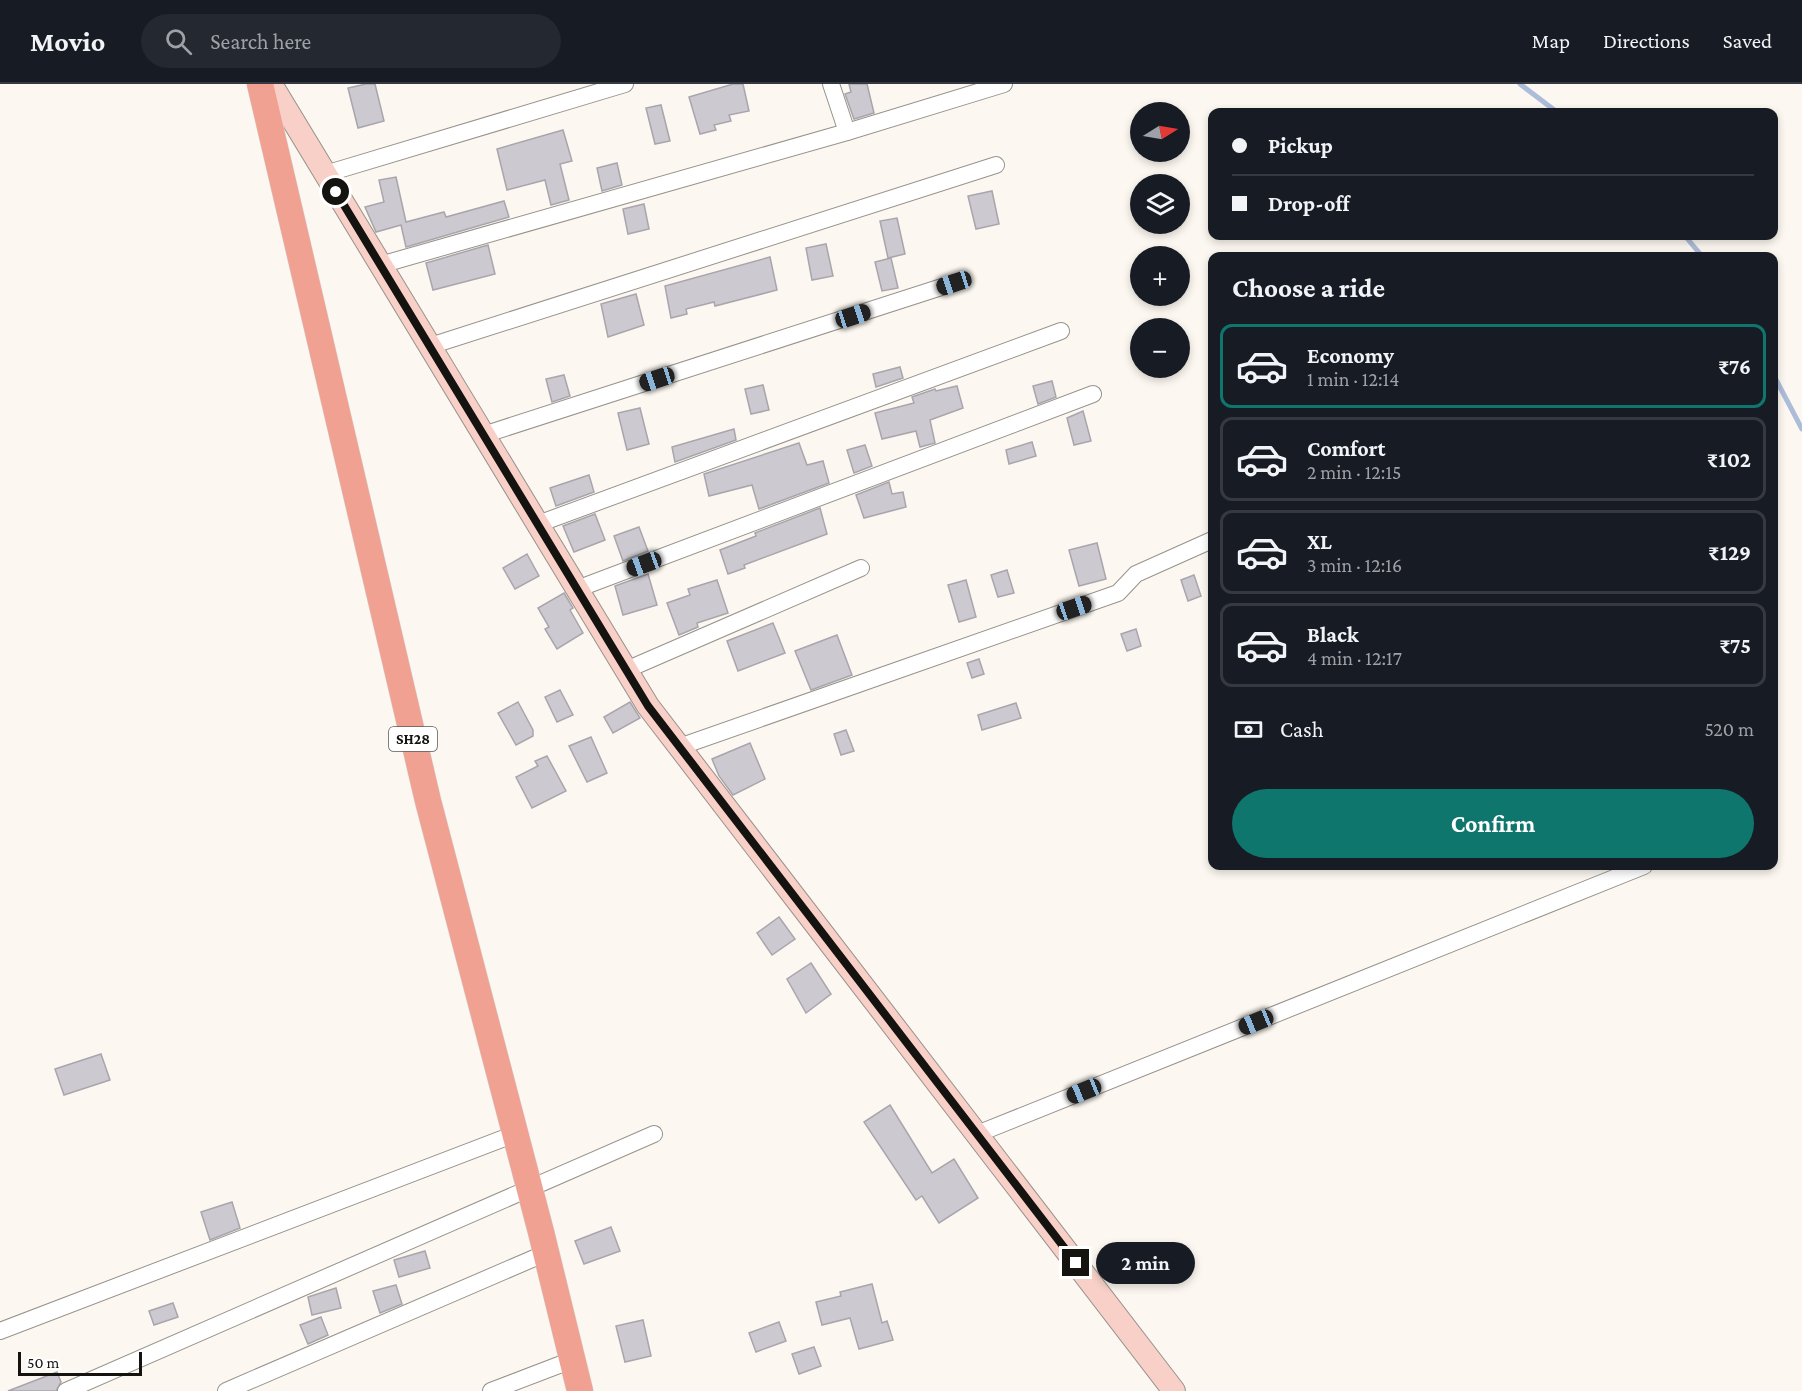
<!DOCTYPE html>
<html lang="en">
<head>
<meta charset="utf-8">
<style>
	body { margin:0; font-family:"Crimson Pro",serif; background:#242831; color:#f1f3f6; height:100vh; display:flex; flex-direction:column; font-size:22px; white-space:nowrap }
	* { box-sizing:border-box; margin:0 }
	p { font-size:20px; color:#9ea1a6 }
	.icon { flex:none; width:33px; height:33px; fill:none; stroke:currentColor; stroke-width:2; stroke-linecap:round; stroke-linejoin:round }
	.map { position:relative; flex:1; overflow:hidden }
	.side { position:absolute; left:1208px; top:168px; width:570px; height:618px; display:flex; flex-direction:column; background:#171b24; border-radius:12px; box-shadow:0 3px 9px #0003 }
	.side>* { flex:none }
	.banner { position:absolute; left:1208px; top:24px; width:570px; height:132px; border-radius:12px; box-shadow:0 3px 9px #0003; display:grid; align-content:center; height:132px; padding:0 24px; background:#171b24 }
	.needle { width:39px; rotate:79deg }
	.tools { position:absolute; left:1130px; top:18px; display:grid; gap:12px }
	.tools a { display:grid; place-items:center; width:60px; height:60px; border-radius:50%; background:#171b24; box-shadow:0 3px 9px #0003; font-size:30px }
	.scale { position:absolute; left:18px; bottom:15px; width:124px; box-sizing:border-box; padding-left:6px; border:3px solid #141310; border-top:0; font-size:16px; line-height:21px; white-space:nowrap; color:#141310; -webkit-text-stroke:4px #fff; paint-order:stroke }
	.end { position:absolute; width:27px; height:27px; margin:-14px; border:8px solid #141310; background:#fff; box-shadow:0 0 0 3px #fff }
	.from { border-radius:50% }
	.bubble { position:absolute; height:42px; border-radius:21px; background:#171b24; box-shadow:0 3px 9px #0003; font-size:20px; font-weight:700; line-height:42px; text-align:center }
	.car { position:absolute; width:18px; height:36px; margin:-18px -9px; border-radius:8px; box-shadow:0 0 4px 2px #0007; background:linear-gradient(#222 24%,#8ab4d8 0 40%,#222 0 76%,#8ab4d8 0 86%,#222 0) }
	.banner b { display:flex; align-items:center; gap:21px; height:57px; font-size:22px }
	.banner b+b { border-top:2px solid #363941 }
	.banner i { width:15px; height:15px; background:#f1f3f6 }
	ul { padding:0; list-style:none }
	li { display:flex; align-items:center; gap:18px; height:84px; margin:0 12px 9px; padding:0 12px; border:3px solid #363941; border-radius:12px }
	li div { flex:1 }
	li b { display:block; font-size:22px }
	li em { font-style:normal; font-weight:700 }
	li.selected { border-color:#0f766e }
	li>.icon { width:54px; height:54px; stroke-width:1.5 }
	h2 { padding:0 24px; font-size:27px; line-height:72px }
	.pay { display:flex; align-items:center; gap:15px; height:66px; padding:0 24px; font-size:22px }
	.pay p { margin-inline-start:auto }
	.action { display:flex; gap:12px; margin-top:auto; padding:12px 24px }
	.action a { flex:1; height:69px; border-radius:36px; background:#0f766e; color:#fff; font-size:24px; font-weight:700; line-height:69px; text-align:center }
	header { display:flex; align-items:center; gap:36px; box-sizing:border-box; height:84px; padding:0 30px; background:#171b24; border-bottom:2px solid #363941 }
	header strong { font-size:28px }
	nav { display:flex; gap:33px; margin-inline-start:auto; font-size:21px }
	.search { width:420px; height:54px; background:#242831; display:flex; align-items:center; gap:15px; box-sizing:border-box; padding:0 21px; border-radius:33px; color:#9ea1a6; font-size:22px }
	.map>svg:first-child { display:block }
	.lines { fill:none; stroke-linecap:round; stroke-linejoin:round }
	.stream { stroke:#acbcd9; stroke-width:5 }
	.building { fill:#cdc9d0; stroke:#a9a5ac; stroke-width:1.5 }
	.street-casing { stroke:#97938c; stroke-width:18 }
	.secondary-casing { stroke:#97938c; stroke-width:24 }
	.primary-casing { stroke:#d5d5d4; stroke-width:27 }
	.street { stroke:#fff; stroke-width:16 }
	.secondary { stroke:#f8d0c8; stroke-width:22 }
	.primary { stroke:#f1a191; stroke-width:26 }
	.route { stroke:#141310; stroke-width:8 }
	.labels { text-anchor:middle; stroke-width:4.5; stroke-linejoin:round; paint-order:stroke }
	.shield { fill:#fff; stroke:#5a5a58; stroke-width:1.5 }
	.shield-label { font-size:15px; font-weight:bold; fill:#141310 }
</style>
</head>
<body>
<header>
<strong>Movio</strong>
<div class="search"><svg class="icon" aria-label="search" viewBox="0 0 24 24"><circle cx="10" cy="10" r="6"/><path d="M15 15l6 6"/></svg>Search here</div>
<nav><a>Map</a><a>Directions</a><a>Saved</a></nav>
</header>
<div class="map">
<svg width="1802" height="1307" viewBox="0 0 1802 1307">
	<rect width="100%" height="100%" fill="#fcf7f0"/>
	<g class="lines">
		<!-- stream -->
		<g class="stream">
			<polyline points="1520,0 1557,28"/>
			<polyline points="1685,152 1702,172"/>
			<polyline points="1773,290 1802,345"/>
		</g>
	</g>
	<!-- building -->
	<g class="building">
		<polygon points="366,0 375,0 384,37 358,44 348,4"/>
		<polygon points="733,0 743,0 749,27 729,31 731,37 714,41 716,46 700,50 689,13"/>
		<polygon points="849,0 867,0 874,29 854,35 845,10 851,8"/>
		<polygon points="661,21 670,57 655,60 646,24"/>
		<polygon points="563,46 572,77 560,80 569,116 551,121 545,96 507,106 497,65"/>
		<polygon points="617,79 622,101 602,107 597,84"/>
		<polygon points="396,93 406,138 444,128 446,133 504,117 509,133 406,163 401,141 376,148 365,123 384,118 379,96"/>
		<polygon points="992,107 999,140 976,145 968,112"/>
		<polygon points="644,120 649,145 628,150 623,125"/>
		<polygon points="897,134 905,170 888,174 880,137"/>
		<polygon points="826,160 833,192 812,196 806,164"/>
		<polygon points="488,161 495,190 433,206 426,179"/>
		<polygon points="770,173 777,206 715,222 714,218 686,225 687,230 671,234 665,202"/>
		<polygon points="891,174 898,204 882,207 875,178"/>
		<polygon points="636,210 644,241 608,253 601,220"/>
		<polygon points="900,283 903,294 876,303 873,290"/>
		<polygon points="564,291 570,312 552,318 546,295"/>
		<polygon points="1052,297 1056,313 1038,320 1033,302"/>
		<polygon points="763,301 769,326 751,330 745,305"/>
		<polygon points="957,302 963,324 930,336 935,359 920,363 916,347 882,355 875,329 914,319 912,313 935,305 936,307"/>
		<polygon points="640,324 649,360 627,366 618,329"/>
		<polygon points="1083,327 1091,357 1074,361 1067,334"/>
		<polygon points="734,345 736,356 675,378 672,363"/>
		<polygon points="1032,358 1036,372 1009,380 1006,366"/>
		<polygon points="799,359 807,381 823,377 829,399 759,425 752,401 709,412 704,390"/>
		<polygon points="865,361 872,382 854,389 847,366"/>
		<polygon points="589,391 594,408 556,422 550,404"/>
		<polygon points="889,398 892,410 903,408 906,423 864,434 856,411"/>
		<polygon points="820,424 827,450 744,481 745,484 728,490 720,466 756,452 755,449"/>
		<polygon points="595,430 605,456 574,468 563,442"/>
		<polygon points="639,443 648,467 623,477 614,452"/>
		<polygon points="1097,459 1106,495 1079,502 1069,466"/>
		<polygon points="527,470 539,492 515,505 503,484"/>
		<polygon points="1007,486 1014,509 998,513 991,491"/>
		<polygon points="648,490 657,521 623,531 615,502"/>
		<polygon points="1194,491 1201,512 1188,517 1181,496"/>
		<polygon points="717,496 728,529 697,539 698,543 679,551 667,519 690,511 688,505"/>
		<polygon points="966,496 976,533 959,538 948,501"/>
		<polygon points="564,509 573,524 570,526 583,549 557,565 545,545 549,543 538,524"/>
		<polygon points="773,539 785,569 738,587 727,557"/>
		<polygon points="1136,545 1141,562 1127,567 1121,550"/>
		<polygon points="837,551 852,591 811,606 795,567"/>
		<polygon points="979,575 984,590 972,594 967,579"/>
		<polygon points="560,606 573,631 557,638 545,613"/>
		<polygon points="518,618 533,646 533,652 516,661 498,629"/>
		<polygon points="630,618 640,634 613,649 604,633"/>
		<polygon points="1016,619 1021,634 982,646 978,631"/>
		<polygon points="846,646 854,667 841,671 834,650"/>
		<polygon points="591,653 607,689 587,698 569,662"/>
		<polygon points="750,659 765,695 733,711 719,692 712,675"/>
		<polygon points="547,672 566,707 532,724 516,693 538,682 535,677"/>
		<polygon points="779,833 795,855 772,871 757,849"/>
		<polygon points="811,879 831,910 806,929 787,895"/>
		<polygon points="101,970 110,996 64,1011 55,985"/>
		<polygon points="890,1021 932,1089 954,1075 978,1114 939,1139 922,1112 916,1116 864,1038"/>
		<polygon points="232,1118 240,1144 210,1156 201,1128"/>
		<polygon points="611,1143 620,1167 584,1180 575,1157"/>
		<polygon points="425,1167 430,1184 399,1193 394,1176"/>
		<polygon points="872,1200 882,1239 887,1237 893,1256 859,1265 850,1234 822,1241 816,1218 841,1212 840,1208"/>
		<polygon points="396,1201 402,1220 380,1229 373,1207"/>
		<polygon points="336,1204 341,1224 312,1231 308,1213"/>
		<polygon points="173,1219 178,1233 154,1241 149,1227"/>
		<polygon points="321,1233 328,1251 308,1260 300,1241"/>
		<polygon points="643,1236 651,1272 625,1278 616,1242"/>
		<polygon points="779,1238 786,1257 756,1268 749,1249"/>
		<polygon points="814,1263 821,1282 799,1290 792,1270"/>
		<polygon points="57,1288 61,1298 56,1307 8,1307"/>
	</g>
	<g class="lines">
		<!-- street casing -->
		<g class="street-casing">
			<g id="street">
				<polyline points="831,0 847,48"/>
				<polyline points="325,90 625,0"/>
				<polyline points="380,181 847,48 1004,0"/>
				<polyline points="430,262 996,81"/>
				<polyline points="483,351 954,199"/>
				<polyline points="538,440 1061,247"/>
				<polyline points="577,505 1093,310"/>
				<polyline points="626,586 861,484"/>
				<polyline points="679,663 1118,509 1136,490 1212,456"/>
				<polyline points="977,1050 1644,782"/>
				<polyline points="0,1247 515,1050"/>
				<polyline points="66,1307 654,1050"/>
				<polyline points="226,1307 546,1169"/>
				<polyline points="491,1307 572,1276"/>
			</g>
		</g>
		<!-- secondary casing -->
		<g class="secondary-casing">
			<polyline id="secondary" points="271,0 648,622 1174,1307"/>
		</g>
		<!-- primary casing -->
		<g class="primary-casing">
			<polyline id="primary" points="260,0 428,717 541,1148 580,1307"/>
		</g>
		<!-- street -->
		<use href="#street" class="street"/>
		<!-- secondary -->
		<use href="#secondary" class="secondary"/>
		<!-- primary -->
		<use href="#primary" class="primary"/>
	</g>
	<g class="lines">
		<!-- route -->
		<polyline class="route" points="336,108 648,622 1076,1179"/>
	</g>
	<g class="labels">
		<!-- shield labels -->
		<rect class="shield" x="389" y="643" width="48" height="24" rx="4.5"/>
		<g class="shield-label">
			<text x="413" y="660">SH28</text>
		</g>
	</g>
</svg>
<div class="tools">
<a><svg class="needle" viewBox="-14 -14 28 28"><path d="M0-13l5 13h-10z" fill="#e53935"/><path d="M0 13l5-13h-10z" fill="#9ea1a6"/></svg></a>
<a><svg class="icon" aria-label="layers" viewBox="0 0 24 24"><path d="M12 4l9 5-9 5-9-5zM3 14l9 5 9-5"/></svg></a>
<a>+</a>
<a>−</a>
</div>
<div class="scale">50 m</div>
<i class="end from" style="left:336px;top:108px"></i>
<i class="end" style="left:1076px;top:1179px"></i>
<div class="bubble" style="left:1096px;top:1158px;width:99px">2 min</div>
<i class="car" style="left:954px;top:199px;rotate:252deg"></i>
<i class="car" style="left:853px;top:232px;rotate:72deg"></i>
<i class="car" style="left:657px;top:295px;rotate:252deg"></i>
<i class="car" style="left:644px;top:480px;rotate:250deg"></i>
<i class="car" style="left:1074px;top:524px;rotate:71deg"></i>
<i class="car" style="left:1256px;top:938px;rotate:248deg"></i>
<i class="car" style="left:1084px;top:1007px;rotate:248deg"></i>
<div class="banner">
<b><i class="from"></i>Pickup</b>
<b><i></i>Drop-off</b>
</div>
<section class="side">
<h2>Choose a ride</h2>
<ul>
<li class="selected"><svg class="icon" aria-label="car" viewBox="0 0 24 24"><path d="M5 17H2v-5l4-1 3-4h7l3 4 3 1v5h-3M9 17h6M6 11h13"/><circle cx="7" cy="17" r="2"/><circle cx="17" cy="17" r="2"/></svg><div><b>Economy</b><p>1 min · 12:14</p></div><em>₹76</em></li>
<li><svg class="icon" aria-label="car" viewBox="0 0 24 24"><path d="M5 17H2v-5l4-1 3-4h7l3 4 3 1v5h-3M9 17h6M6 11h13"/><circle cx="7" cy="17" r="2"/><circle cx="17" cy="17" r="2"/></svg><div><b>Comfort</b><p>2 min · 12:15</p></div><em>₹102</em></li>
<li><svg class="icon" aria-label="car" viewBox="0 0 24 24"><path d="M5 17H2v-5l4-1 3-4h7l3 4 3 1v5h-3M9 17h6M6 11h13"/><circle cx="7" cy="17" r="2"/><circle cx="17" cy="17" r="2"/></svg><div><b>XL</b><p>3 min · 12:16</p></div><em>₹129</em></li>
<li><svg class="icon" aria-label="car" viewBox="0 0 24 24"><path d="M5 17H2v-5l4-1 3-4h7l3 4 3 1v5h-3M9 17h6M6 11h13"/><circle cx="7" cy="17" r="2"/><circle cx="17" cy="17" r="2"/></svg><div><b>Black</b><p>4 min · 12:17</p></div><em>₹75</em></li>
</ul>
<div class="pay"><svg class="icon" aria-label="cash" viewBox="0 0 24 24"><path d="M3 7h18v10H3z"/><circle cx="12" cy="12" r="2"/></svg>Cash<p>520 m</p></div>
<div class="action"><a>Confirm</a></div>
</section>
</div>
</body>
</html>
